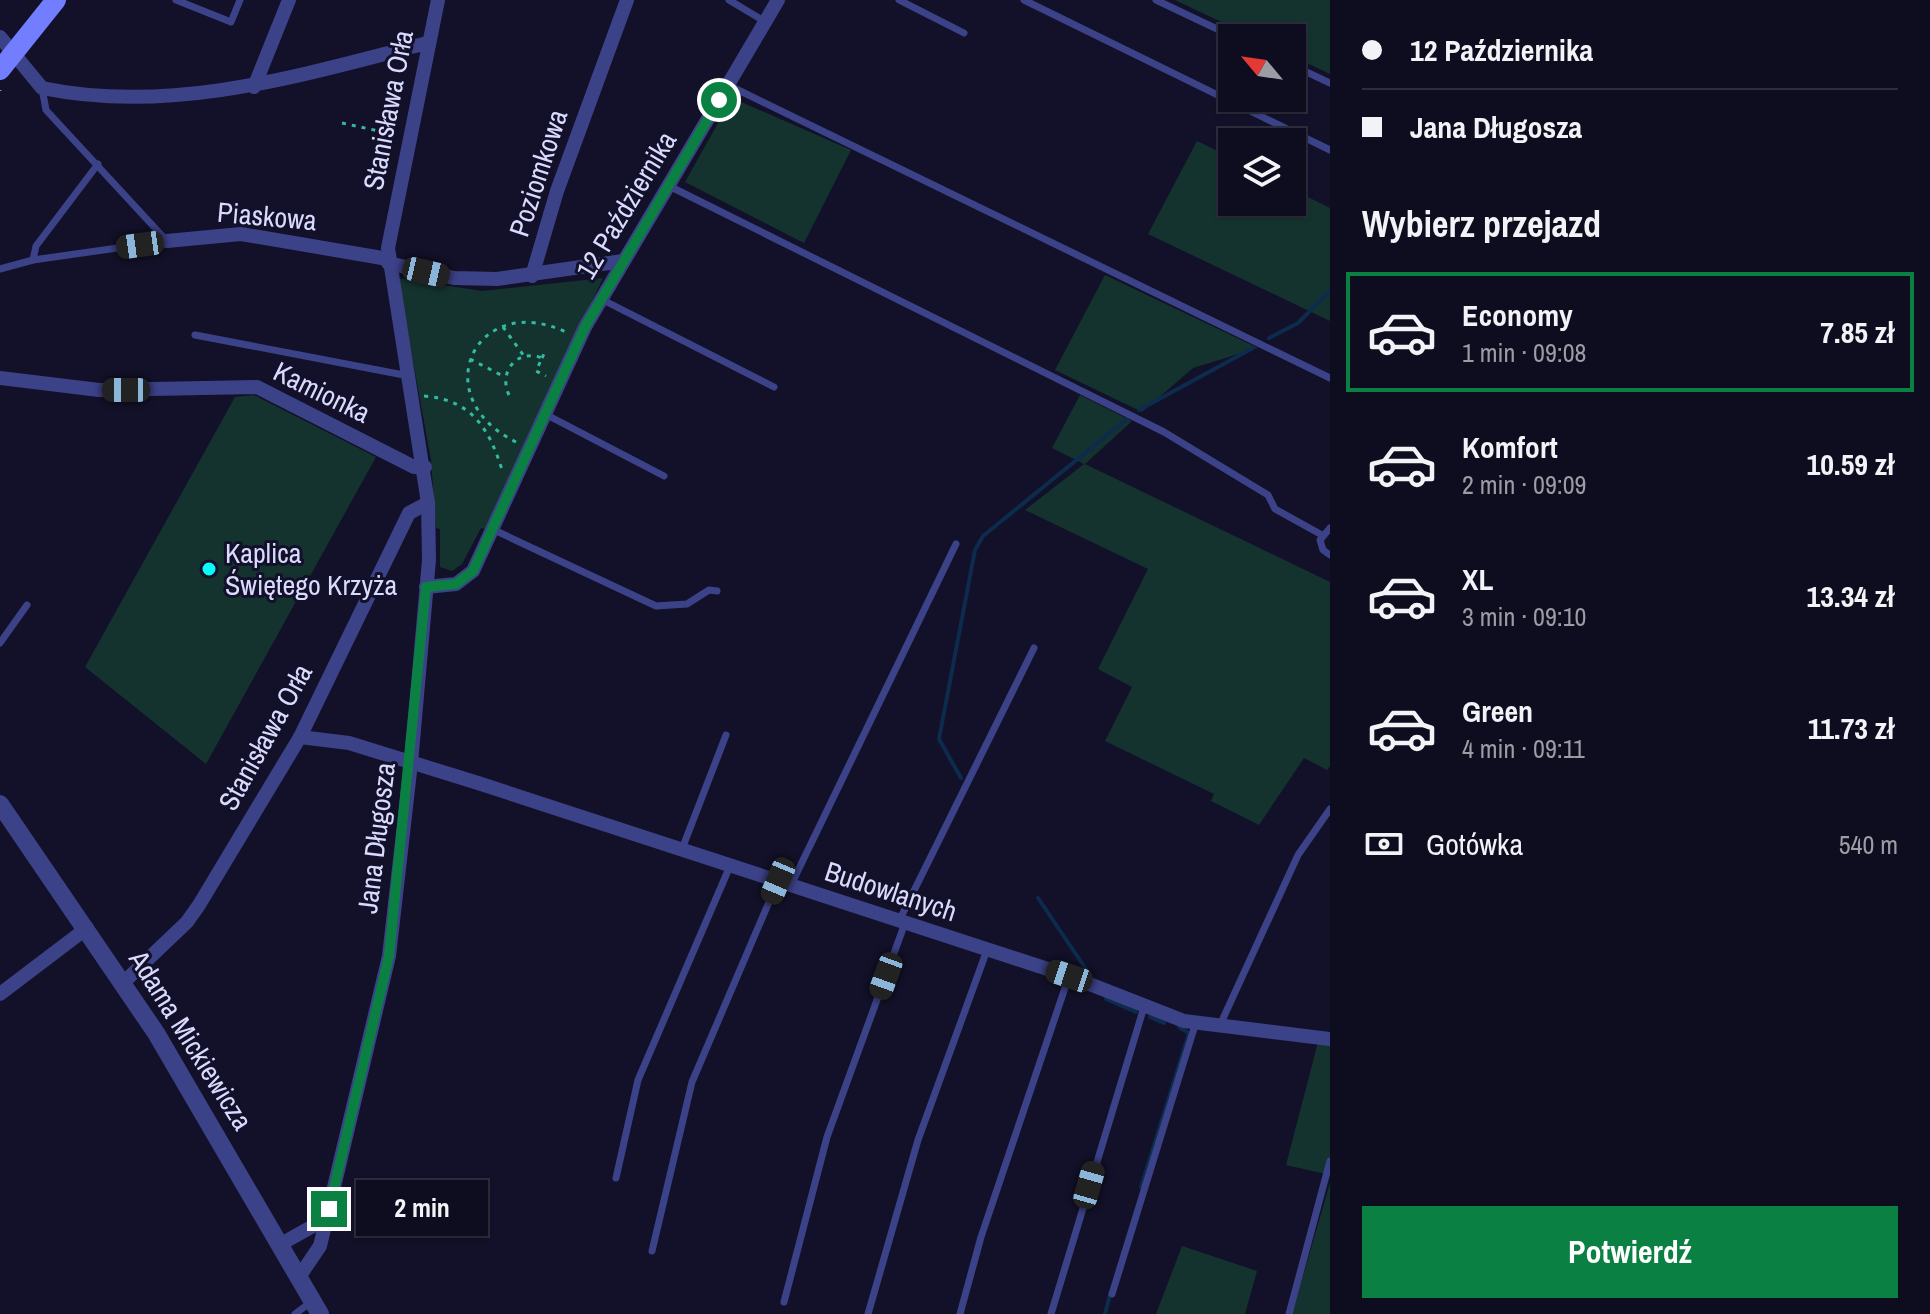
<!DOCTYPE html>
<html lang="pl">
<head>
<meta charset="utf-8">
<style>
	body { margin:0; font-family:"Archivo Narrow",sans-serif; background:#171628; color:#f1f3f6; height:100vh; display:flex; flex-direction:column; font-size:30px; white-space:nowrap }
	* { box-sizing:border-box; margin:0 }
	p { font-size:26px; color:#9b9ca4 }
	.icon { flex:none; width:44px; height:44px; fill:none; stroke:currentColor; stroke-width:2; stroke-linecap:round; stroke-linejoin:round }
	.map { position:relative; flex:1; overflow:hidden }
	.drawer { display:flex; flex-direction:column; background:#0e0d1f; width:600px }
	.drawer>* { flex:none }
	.hud { display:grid; align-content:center; height:176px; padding:0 32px; background:#0e0d1f }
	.needle { width:52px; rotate:299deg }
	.controls { position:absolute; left:1218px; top:24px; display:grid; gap:16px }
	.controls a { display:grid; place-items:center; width:88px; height:88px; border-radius:0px; background:#0e0d1f; box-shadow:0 2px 6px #0004,0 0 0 2px #2e2d3d; font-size:40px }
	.end { position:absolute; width:36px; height:36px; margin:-18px; border:10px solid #0b8043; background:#fff; box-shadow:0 0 0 4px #fff }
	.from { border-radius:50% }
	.bubble { position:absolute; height:56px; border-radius:0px; background:#0e0d1f; box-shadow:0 2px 6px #0004,0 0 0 2px #2e2d3d; font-size:26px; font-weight:700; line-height:56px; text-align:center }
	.car { position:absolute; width:24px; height:48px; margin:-24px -12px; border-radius:10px; box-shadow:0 0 6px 2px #0007; background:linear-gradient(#222 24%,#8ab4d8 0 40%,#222 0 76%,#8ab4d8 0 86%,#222 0) }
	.hud b { display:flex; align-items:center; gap:28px; height:76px; font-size:30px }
	.hud b+b { border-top:2px solid #2e2d3d }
	.hud i { width:20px; height:20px; background:#f1f3f6 }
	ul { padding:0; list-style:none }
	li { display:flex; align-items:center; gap:24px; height:120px; margin:0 16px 12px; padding:0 16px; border:4px solid transparent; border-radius:0px }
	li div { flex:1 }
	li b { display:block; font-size:30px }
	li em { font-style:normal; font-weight:700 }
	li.on { border-color:#0b8043 }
	li>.icon { width:72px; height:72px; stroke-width:1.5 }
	h2 { padding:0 32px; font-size:36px; line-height:96px }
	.pay { display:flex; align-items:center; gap:20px; height:88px; padding:0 32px; font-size:30px }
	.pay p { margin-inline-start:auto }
	.primary-button { display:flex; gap:16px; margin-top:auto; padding:16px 32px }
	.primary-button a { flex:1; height:92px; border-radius:0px; background:#0b8043; color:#fff; font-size:32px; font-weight:700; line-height:92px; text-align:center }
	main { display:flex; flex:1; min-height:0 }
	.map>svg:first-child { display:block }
	.green { fill:#14332f }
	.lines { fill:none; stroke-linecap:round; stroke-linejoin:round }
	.stream { stroke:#0d2b4c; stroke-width:4 }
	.path { stroke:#32baa3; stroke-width:3; stroke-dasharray:4 6; stroke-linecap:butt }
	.service { stroke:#3c4288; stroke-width:7 }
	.minor { stroke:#3c4288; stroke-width:14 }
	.tertiary { stroke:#3c4288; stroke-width:18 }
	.secondary { stroke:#727efd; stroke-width:20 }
	.route { stroke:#0b8043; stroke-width:10 }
	.poi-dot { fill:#08fcfa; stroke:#121129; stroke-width:3 }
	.labels { text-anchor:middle; stroke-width:6; stroke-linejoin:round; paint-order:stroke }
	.street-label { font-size:28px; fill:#dadaff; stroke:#121129 }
	.poi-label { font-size:28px; fill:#dadaff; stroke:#121129; text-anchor:start }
</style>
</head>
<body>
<main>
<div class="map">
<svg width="1330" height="1314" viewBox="0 0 1330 1314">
	<rect width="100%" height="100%" fill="#121129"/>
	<!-- green -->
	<g class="green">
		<polygon points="1175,0 1330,0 1330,74 1292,56 1292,38 1255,38"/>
		<polygon points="732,98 851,150 804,243 685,182"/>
		<polygon points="1197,141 1232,158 1232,202 1292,202 1292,189 1330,208 1330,321 1148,234"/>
		<polygon points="1105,275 1258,348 1193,368 1142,412 1055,370"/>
		<polygon points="398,278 482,291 603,278 485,529 481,528 462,564 452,571 440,567 440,529 436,528 431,460"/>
		<polygon points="254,395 376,457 206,764 85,667 235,397"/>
		<polygon points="1080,395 1132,421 1085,464 1330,582 1330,766 1327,770 1304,758 1259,825 1211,801 1214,794 1105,741 1132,687 1098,669 1148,569 1025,510 1084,464 1052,448"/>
		<polygon points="1318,1042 1330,1044 1330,1175 1286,1165"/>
		<polygon points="1330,1183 1330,1314 1292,1314"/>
		<polygon points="1182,1246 1257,1271 1245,1314 1156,1314"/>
	</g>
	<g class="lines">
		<!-- stream -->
		<g class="stream">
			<polyline points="1269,338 1298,323 1330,291"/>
			<polyline points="1139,410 1253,348"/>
			<polyline points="961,778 939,739 975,550 983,536 1127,419"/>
			<polyline points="1038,898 1090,975"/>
			<polyline points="1106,999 1136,1012"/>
			<polyline points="1150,1017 1164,1023"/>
			<polyline points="1141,1187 1189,1033 1179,1027"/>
			<polyline points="1105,1314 1111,1291"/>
		</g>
		<!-- path -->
		<g class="path">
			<polyline points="0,90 0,91"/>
			<polyline points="342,123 397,135"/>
			<polyline points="503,327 524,356"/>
			<polyline points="542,358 546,350"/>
			<polyline points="470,359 505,377"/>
			<path d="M509,395c-11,-23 8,-47 33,-37l-6,13 10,5"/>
			<path d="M424,396c49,4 66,34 79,77"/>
			<path d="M516,442c-92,-45 -40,-154 52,-109"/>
		</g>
		<!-- service -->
		<g class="service">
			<polyline points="176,0 231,22 240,0"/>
			<polyline points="729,0 764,21"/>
			<polyline points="899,0 964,33"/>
			<polyline points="1024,0 1330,150"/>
			<polyline points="1156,0 1236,38"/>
			<polyline points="1292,65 1330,83"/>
			<polyline points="728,85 1330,378"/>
			<polyline points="42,88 46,110 167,241"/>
			<polyline points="669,186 1164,432 1268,495 1275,509 1322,535"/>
			<polyline points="33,260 36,246 98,164"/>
			<polyline points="0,269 33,260 167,241"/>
			<polyline points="601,299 774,387"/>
			<polyline points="195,335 409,376"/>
			<polyline points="545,414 664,476"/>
			<polyline points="1330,528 1320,540 1323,550 1330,555"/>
			<polyline points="492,529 656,606 687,604 709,590 717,591"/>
			<polyline points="0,643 27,605"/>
			<polyline points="682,849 726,735"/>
			<polyline points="791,885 956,544"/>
			<polyline points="899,921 1034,648"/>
			<polyline points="1220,1025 1298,855 1330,809"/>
			<polyline points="616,1178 638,1080 730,866"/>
			<polyline points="652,1251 692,1082 778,881"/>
			<polyline points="1112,1294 1196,1022"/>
			<polyline points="784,1302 827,1137 905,923"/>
			<polyline points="295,1314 311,1302"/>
			<polyline points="868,1314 918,1140 987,950"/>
			<polyline points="960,1314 981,1237 1069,976"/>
			<polyline points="1051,1314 1144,1007"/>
			<polyline points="1289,1314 1330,1161"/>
		</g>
		<!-- minor -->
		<g class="minor">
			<path d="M0,37l42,51c130,27 260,-13 385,-45"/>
			<polyline points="254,87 289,0"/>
			<polyline points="167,241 241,234 388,259"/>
			<polyline points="388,263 454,278 497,279 623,261"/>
			<polyline points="532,276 557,191 627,0"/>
			<polyline points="0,378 99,390 257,387 414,467 425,467"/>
			<polyline points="426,587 456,584 473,571 585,327 778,0"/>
			<polyline points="300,737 349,743 478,783 1069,976 1184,1021 1330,1039"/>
			<polyline points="124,982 187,922 199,905 300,737 409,513 428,503"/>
			<polyline points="0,994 87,928"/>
			<polyline points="281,1244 313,1226 327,1212"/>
			<polyline points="299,1277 320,1246 389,956 411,763 429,560 428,503 388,248 438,0"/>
		</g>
		<!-- tertiary -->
		<polyline class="tertiary" points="0,804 156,1033 320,1314"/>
		<!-- secondary -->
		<polyline class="secondary" points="0,70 56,0"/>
	</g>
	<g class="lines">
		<!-- route -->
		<polyline class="route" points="329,1209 389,956 426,587 456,584 473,571 585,327 719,100"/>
	</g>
	<!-- markers -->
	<circle class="poi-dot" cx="209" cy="569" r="8"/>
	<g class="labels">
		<!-- street labels -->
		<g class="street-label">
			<text transform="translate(388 110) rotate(-79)" y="10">Stanisława Orła</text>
			<text transform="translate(538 173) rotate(-72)" y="10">Poziomkowa</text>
			<text transform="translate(626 205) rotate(-59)" y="10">12 Października</text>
			<text transform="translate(267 216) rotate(5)" y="10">Piaskowa</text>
			<text transform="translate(322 392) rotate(26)" y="10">Kamionka</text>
			<text transform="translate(265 737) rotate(-61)" y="10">Stanisława Orła</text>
			<text transform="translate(376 838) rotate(-83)" y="10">Jana Długosza</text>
			<text transform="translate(891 891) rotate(18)" y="10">Budowlanych</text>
			<text transform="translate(191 1040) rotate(58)" y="10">Adama Mickiewicza</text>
		</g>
		<!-- poi labels -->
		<g class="poi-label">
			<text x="225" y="563">Kaplica<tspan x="225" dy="32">Świętego Krzyża</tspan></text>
		</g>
	</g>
</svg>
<div class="controls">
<a><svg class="needle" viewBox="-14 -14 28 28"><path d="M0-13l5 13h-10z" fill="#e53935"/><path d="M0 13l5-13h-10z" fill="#9b9ca4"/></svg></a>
<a><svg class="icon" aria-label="layers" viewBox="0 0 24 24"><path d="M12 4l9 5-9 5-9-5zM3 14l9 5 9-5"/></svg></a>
</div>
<i class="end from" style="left:719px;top:100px"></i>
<i class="end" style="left:329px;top:1209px"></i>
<div class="bubble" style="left:356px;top:1180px;width:132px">2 min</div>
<i class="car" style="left:140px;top:245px;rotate:262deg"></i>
<i class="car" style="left:426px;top:272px;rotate:103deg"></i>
<i class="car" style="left:126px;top:390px;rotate:270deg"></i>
<i class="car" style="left:778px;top:881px;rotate:203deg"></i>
<i class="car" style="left:886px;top:976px;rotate:200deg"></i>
<i class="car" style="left:1069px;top:976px;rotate:288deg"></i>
<i class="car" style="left:1089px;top:1185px;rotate:16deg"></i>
</div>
<section class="drawer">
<div class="hud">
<b><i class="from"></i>12 Października</b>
<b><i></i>Jana Długosza</b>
</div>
<h2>Wybierz przejazd</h2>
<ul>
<li class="on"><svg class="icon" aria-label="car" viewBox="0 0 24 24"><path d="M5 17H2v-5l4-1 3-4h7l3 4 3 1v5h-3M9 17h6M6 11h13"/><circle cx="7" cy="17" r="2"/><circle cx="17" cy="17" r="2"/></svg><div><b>Economy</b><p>1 min · 09:08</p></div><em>7.85 zł</em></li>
<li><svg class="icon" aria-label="car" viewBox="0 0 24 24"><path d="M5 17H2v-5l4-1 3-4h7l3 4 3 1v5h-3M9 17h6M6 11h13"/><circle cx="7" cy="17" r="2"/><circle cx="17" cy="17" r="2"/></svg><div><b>Komfort</b><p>2 min · 09:09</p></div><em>10.59 zł</em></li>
<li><svg class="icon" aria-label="car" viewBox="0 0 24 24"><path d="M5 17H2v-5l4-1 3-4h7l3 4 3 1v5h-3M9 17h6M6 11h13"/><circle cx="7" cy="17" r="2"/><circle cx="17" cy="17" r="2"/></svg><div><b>XL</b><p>3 min · 09:10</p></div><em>13.34 zł</em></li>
<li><svg class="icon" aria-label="car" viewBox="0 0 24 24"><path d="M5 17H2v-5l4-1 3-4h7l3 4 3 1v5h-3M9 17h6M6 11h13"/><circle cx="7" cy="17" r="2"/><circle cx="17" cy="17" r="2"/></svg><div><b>Green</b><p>4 min · 09:11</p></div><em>11.73 zł</em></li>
</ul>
<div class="pay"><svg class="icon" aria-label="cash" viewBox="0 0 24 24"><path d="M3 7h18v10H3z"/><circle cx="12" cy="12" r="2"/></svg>Gotówka<p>540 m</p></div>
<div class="primary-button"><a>Potwierdź</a></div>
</section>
</main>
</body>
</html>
